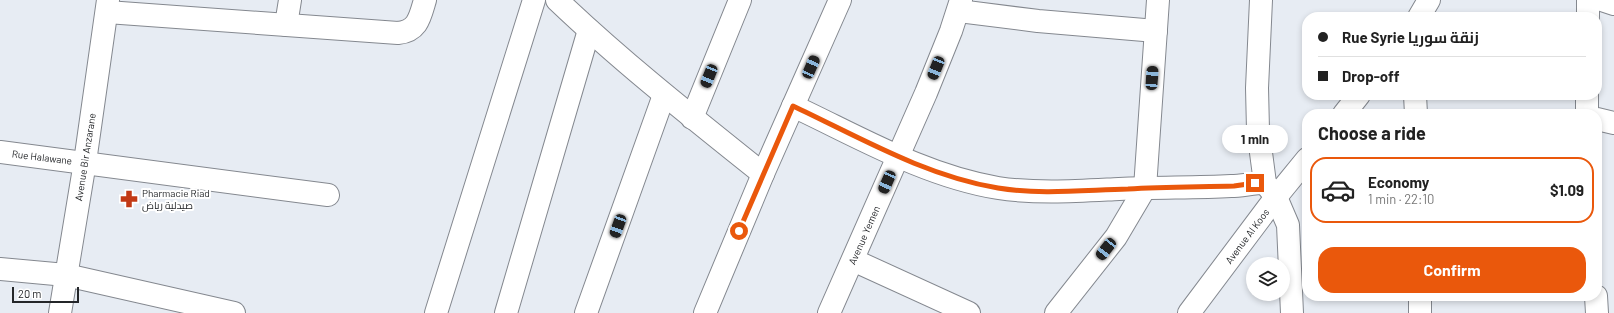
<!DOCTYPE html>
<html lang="en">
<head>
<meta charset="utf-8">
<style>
	body { margin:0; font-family:Barlow,Cairo,sans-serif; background:#f2f2f2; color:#222; height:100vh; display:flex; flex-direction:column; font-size:15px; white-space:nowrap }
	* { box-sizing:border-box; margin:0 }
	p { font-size:13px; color:#767676 }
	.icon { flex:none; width:22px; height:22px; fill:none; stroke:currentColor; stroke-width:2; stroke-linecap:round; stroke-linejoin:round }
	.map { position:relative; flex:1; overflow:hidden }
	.drawer { position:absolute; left:1302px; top:109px; width:300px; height:192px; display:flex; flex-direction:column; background:#fff; border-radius:16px; box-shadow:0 2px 6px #0003 }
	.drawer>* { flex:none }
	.guide { position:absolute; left:1302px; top:12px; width:300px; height:88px; border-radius:16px; box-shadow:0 2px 6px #0003; display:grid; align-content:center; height:88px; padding:0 16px; background:#fff }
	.tools { position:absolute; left:1246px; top:257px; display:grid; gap:8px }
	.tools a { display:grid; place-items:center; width:44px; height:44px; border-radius:50%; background:#fff; box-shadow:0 2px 6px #0003; font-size:20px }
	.scale { position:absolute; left:12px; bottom:10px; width:67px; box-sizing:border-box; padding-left:4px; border:2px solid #242629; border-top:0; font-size:11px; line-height:14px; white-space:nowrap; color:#242629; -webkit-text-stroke:3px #fff; paint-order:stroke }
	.end { position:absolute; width:18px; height:18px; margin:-9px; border:5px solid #ea580c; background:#fff; box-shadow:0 0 0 2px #fff }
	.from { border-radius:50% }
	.bubble { position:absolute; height:28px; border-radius:14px; background:#fff; box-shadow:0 2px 6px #0003; font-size:13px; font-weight:700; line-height:28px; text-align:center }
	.car { position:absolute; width:12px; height:24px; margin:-12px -6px; border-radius:5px; box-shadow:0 0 3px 1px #0007; background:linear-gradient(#222 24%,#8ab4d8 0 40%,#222 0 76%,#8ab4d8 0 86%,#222 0) }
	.guide b { display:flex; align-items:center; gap:14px; height:38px; font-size:15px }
	.guide b+b { border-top:1px solid #e0e0e0 }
	.guide i { width:10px; height:10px; background:#222 }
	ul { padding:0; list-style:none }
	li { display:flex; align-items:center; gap:12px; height:66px; margin:0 8px 6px; padding:0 8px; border:2px solid transparent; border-radius:16px }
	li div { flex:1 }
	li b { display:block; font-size:15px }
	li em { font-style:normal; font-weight:700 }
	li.active { border-color:#ea580c }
	li>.icon { width:36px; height:36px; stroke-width:1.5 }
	h2 { padding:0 16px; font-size:18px; line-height:48px }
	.button { display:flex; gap:8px; margin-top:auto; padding:8px 16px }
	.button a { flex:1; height:46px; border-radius:16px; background:#ea580c; color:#fff; font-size:16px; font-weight:700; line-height:46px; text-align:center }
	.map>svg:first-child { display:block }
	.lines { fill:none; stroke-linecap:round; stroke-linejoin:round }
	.minor-casing { stroke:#84888f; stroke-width:24 }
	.minor { stroke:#fff; stroke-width:22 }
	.route { stroke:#ea580c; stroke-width:5 }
	.labels { text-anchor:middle; stroke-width:4; stroke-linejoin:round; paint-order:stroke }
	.street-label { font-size:10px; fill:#242629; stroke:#fff }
	.poi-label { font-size:10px; fill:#242629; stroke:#fff; text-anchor:start }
</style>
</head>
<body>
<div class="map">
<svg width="1614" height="313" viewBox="0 0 1614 313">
	<rect width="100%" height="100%" fill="#e7ecf3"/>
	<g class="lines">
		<!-- minor casing -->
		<g class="minor-casing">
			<g id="minor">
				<path d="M557,0c65,62 136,118 206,174"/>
				<polyline points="1261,0 1257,88 1258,130 1265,183 1276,197 1288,225 1292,313"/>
				<polyline points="1602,0 1614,4"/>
				<polyline points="959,11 1038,21 1156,31"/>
				<path d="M107,12l291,21c20,-2 22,-16 27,-33"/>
				<polyline points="1419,17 1429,0"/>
				<polyline points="1588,17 1588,0"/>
				<polyline points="286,25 290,0"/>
				<polyline points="1415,95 1416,114"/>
				<path d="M793,106c66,31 132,70 205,82 40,6 81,3 121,1 38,-2 75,-1 112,-3 11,0 22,-3 34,-3"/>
				<polyline points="1344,114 1359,95"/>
				<polyline points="1587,114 1587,95"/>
				<polyline points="692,118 740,0"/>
				<polyline points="1597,119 1614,123"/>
				<polyline points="0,152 328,195"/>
				<polyline points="853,260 969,313"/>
				<polyline points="0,269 66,275 234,313"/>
				<polyline points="1420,296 1420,313"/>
				<polyline points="1596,296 1597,313"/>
				<polyline points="60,313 85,162 108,0"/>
				<polyline points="436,313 534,0"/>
				<polyline points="506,313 589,30"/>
				<polyline points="586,313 664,95"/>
				<polyline points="705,313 763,174 840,0"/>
				<polyline points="829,313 926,93 951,31 961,0"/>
				<polyline points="1056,313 1116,237 1145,188 1158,0"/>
				<polyline points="1189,313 1276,197 1307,159"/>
			</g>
		</g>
		<!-- minor -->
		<use href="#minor" class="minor"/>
	</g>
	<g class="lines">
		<!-- route -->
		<path class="route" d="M739,231l54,-125c66,31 132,70 205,82 43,7 87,2 130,1 35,-2 71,-2 106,-3l21,-3"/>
	</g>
	<!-- icons -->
	<defs>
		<g id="pharmacy-bare" transform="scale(1.38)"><path d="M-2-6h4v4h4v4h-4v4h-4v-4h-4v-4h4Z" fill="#c23915" stroke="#fff" stroke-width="2.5" paint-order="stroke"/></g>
	</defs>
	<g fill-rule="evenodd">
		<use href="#pharmacy-bare" x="129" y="199"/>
	</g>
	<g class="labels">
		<!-- street labels -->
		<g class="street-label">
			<text transform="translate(42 157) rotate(7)" y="4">Rue Halawane</text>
			<text transform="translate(85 157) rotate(-81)" y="4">Avenue Bir Anzarane</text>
			<text transform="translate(864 235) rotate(-66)" y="4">Avenue Yemen</text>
			<text transform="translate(1247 236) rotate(-53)" y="4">Avenue Al Koos</text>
		</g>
		<!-- poi labels -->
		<g class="poi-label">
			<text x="142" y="197">Pharmacie Riad<tspan x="142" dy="12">صيدلية رياض</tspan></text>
		</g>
	</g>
</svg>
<div class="tools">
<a><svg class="icon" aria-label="layers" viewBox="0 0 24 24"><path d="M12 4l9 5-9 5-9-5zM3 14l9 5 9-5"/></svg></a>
</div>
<div class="scale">20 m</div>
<i class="end from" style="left:739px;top:231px"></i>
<i class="end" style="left:1255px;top:183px"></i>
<div class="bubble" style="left:1222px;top:125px;width:66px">1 min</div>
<i class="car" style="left:811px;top:67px;rotate:24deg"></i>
<i class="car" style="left:936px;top:68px;rotate:202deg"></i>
<i class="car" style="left:709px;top:76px;rotate:202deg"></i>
<i class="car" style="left:1152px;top:78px;rotate:4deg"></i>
<i class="car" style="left:887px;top:182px;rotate:204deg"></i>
<i class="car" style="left:618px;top:226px;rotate:200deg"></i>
<i class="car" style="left:1106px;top:249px;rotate:218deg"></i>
<div class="guide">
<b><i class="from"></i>Rue Syrie زنقة سوريا</b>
<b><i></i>Drop-off</b>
</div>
<section class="drawer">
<h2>Choose a ride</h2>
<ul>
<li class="active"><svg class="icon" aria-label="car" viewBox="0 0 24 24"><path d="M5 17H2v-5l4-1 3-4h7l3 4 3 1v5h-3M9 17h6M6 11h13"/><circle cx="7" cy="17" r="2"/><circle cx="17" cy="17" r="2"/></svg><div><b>Economy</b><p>1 min · 22:10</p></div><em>$1.09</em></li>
</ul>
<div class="button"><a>Confirm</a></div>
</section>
</div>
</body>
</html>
